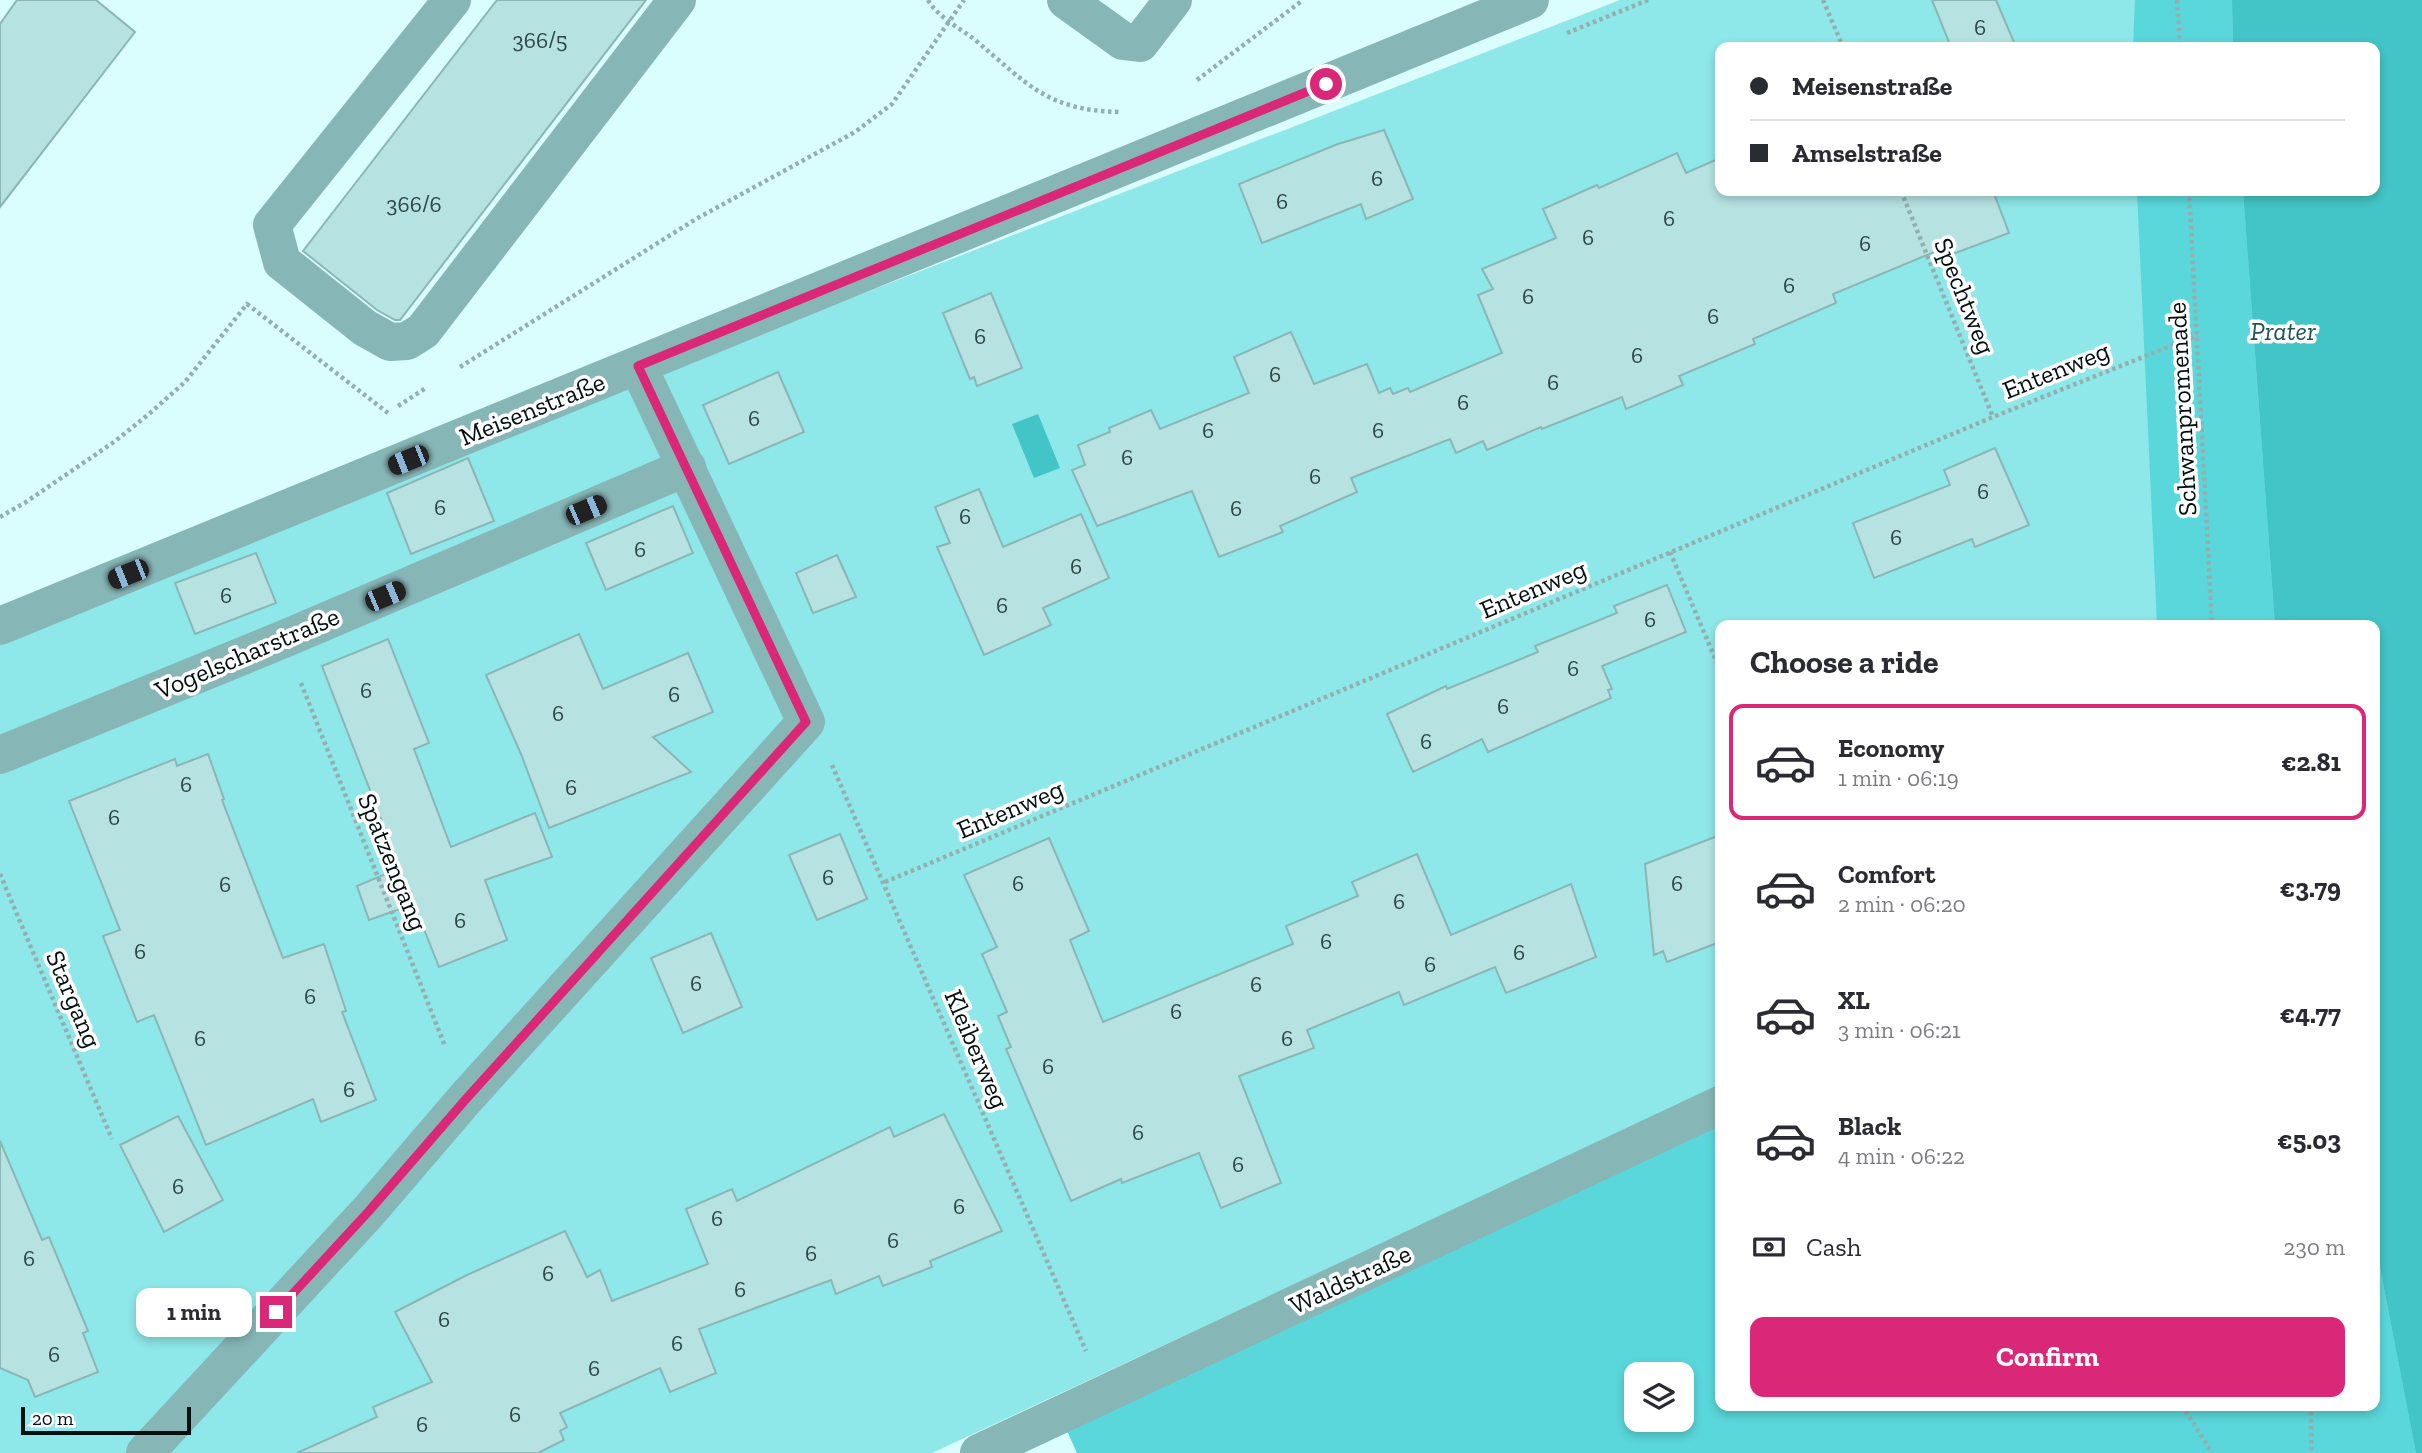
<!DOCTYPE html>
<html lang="en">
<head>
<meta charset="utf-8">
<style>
	body { margin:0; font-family:"Zilla Slab",serif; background:#f7f7f7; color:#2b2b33; height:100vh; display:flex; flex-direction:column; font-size:26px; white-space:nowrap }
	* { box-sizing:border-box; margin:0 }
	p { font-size:23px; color:#7c7c81 }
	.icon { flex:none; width:38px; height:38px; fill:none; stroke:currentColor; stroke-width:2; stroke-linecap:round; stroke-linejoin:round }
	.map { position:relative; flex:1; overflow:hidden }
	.panel { position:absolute; left:1715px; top:620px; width:665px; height:791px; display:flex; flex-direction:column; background:#fff; border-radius:14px; box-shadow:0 4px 10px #0003 }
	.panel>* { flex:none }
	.top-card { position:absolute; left:1715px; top:42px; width:665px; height:154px; border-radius:14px; box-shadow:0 4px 10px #0003; display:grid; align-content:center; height:154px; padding:0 35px; background:#fff }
	.buttons { position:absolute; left:1624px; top:1362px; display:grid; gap:14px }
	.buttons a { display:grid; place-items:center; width:70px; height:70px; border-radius:14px; background:#fff; box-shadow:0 4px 10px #0003; font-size:35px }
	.scale { position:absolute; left:21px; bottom:18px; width:170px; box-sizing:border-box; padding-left:7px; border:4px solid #020f0f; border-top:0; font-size:19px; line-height:24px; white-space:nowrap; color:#020f0f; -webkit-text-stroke:5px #fff; paint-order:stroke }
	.end { position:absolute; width:32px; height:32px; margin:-16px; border:9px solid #db2777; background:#fff; box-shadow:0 0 0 4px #fff }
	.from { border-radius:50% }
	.bubble { position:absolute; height:49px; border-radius:14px; background:#fff; box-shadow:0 4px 10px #0003; font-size:23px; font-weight:700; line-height:49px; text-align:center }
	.car { position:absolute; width:21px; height:42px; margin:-21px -10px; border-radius:9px; box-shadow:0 0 5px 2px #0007; background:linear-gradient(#222 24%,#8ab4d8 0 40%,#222 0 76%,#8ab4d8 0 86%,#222 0) }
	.top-card b { display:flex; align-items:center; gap:24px; height:66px; font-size:26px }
	.top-card b+b { border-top:2px solid #e1e1e2 }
	.top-card i { width:18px; height:18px; background:#2b2b33 }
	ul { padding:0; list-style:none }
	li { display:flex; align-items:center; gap:21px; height:116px; margin:0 14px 10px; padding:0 21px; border:4px solid transparent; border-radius:14px }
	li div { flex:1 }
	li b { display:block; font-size:26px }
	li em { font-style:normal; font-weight:700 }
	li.selected { border-color:#db2777 }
	li>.icon { width:63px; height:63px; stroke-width:1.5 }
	h2 { padding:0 35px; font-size:32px; line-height:84px }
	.pay { display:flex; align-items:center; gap:18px; height:77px; padding:0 35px; font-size:26px }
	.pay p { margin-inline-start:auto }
	.button { display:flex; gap:14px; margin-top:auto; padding:14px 35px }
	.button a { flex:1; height:80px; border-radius:14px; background:#db2777; color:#fff; font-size:28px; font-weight:700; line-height:80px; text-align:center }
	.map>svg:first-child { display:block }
	.green { fill:#8ee7e8; fill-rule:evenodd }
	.forest { fill:#5ad7da; fill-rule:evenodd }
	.water { fill:#43c4c6 }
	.building { fill:#b6e2e2; stroke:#8bb6b6; stroke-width:2 }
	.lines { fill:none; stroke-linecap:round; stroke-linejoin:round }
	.path { stroke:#94afaf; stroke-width:4.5; stroke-dasharray:3.5 3.5; stroke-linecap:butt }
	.minor { stroke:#87b6b7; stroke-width:38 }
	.route { stroke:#db2777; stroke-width:9 }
	.labels { text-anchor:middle; stroke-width:7; stroke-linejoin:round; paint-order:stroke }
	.number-label { font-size:23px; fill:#2f4444 }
	.street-label { font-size:26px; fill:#020f0f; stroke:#fff }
	.park-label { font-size:26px; font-style:italic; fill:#205556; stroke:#fff }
</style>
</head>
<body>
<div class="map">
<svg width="2422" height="1453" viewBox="0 0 2422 1453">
	<rect width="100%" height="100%" fill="#dafdfd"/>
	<!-- green -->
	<path class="green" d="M1620,0h802v1453h-1345l643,-330v282h655v-780h-655v461l-788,367h-932v-814l642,-260zM1720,47h655v144h-655zM1636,1374h46v45h-46z"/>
	<!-- forest -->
	<g class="forest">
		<polygon points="2135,0 2232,0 2233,47 2133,47"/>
		<polygon points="2137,191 2243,191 2275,625 2157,625"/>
		<path d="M1720,1123v282h655v-163l41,211h-1339l-10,-22zM1636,1374h46v45h-46z"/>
	</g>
	<!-- water -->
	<g class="water">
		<polygon points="2232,0 2422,0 2422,1453 2416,1453 2375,1242 2375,625 2275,625 2243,191 2375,191 2375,47 2233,47"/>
		<polygon points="1038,414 1060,468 1034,478 1012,424"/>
	</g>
	<!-- building -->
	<g class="building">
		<polygon points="17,0 96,0 135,32 0,207 0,24"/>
		<polygon points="497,0 646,0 400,320 395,320 377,310 303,251"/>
		<polygon points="1932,0 1996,0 2016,47 1951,47"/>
		<polygon points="1384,130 1413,199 1366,219 1361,204 1262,243 1239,184 1338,144"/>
		<polygon points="1677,153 1686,173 1720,158 1720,191 1993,191 2009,233 1942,258 1939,250 1833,294 1836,303 1753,339 1755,344 1679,376 1683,385 1626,409 1622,397 1542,429 1541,427 1487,450 1483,441 1456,453 1450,439 1351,478 1357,492 1280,526 1283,532 1219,557 1192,491 1097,526 1072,470 1085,465 1078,445 1110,432 1109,428 1151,410 1160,429 1249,393 1234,357 1291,332 1314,384 1367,364 1379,393 1390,388 1393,394 1408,388 1410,392 1502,353 1478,295 1493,289 1482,269 1556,238 1543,209 1597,185 1599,188"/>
		<polygon points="991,293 1022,368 977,386 974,377 970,379 943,313"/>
		<polygon points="778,372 804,432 729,464 703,405"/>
		<polygon points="1995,448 2029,525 1975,547 1972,539 1874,578 1853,523 1950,485 1944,470"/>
		<polygon points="468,458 494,521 411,554 387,493"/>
		<polygon points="979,489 1003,547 1081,514 1109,578 1043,608 1051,625 984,655 937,547 950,543 935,507"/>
		<polygon points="673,506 693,553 606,590 586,543"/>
		<polygon points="256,553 276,603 195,634 175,583"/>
		<polygon points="837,555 856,597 813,613 796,573"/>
		<polygon points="1667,585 1686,632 1602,666 1612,689 1608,690 1611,698 1488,752 1482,739 1413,772 1387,714 1446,686 1447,689 1538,652 1535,646 1617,613 1614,606"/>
		<polygon points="579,634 603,689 688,653 713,712 653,737 691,772 549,828 521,754 486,675"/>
		<polygon points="388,639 429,743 414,749 451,847 535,813 552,857 485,880 507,940 439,967 414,904 369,920 357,886 400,868 322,666"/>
		<polygon points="208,754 224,799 222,800 283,958 324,944 346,1011 342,1012 376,1100 321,1122 313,1099 206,1145 154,1015 137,1022 103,936 120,930 69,801 175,759 177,766"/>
		<polygon points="840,834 867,899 817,920 789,855"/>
		<polygon points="1720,835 1720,942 1667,962 1663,951 1654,955 1645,864"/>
		<polygon points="1049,838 1089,931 1070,940 1103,1022 1293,944 1286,926 1358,896 1352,882 1417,854 1451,935 1571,884 1596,957 1506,993 1495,967 1404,1005 1399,992 1307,1030 1314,1048 1239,1076 1281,1183 1221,1208 1199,1153 1122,1183 1121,1179 1071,1201 1006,1049 1011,1047 998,1016 1007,1012 982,954 997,947 964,875"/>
		<polygon points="711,933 742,1007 683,1033 651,958"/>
		<polygon points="944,1114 1002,1231 930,1261 932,1267 883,1286 879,1276 836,1294 831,1280 699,1329 716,1373 670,1392 660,1368 560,1413 567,1427 560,1431 564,1440 538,1453 297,1453 377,1417 373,1407 432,1382 395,1312 467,1275 565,1231 587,1277 600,1270 612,1301 708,1264 686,1209 732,1189 737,1201 890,1127 894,1137"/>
		<polygon points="178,1116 223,1200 164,1232 120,1145"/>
		<polygon points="0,1141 42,1240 49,1237 88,1331 83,1333 98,1372 35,1397 28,1380 0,1368"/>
	</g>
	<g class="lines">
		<!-- path -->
		<g class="path">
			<path d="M928,0c10,17 30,27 46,39 53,44 72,72 147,73"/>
			<polyline points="1823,0 1843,47"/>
			<polyline points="2177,0 2180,47"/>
			<polyline points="1567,33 1648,0"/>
			<polyline points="1197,80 1303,0"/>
			<polyline points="1901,191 1993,417"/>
			<polyline points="2189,191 2212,625"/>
			<polyline points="460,367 696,219 855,132 892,104 964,0"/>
			<polyline points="398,406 426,388"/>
			<polyline points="0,517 26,502 114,442 149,414 185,382 247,304 388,413"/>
			<polyline points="1670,552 1720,670"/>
			<polyline points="301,683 445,1046"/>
			<polyline points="832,765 1086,1351"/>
			<polyline points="0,874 112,1139"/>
			<polyline points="885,882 1993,417 2198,335"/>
			<polyline points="2182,1405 2212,1453"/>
			<polyline points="2311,1405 2311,1453"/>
		</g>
		<!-- minor -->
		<g class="minor">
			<polyline points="452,0 272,225 282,262 365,328 390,342 407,341 423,331 677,0"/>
			<polyline points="1066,0 1123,41 1140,43 1173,0"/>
			<polyline points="0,626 1530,0"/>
			<polyline points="0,755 284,639 687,467"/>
			<polyline points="145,1453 369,1211 465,1099 806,722 638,366"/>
			<polyline points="979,1453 1720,1105"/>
		</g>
	</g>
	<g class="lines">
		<!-- route -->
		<polyline class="route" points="276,1312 369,1211 466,1099 806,722 638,366 1326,84"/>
	</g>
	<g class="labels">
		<!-- number labels -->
		<g class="number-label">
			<text x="1980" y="35">6</text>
			<text x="540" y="48">366/5</text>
			<text x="1377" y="186">6</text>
			<text x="1282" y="209">6</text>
			<text x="414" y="212">366/6</text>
			<text x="1669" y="226">6</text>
			<text x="1588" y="245">6</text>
			<text x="1865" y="251">6</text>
			<text x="1789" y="293">6</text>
			<text x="1528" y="304">6</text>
			<text x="1713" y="324">6</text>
			<text x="980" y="344">6</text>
			<text x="1637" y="363">6</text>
			<text x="1275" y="382">6</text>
			<text x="1553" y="390">6</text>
			<text x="1463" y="410">6</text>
			<text x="754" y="426">6</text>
			<text x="1208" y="438">6</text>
			<text x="1378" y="438">6</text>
			<text x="1127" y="465">6</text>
			<text x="1315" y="484">6</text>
			<text x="1983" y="499">6</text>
			<text x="440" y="515">6</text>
			<text x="1236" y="516">6</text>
			<text x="965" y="524">6</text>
			<text x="1896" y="545">6</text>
			<text x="640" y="557">6</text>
			<text x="1076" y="574">6</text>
			<text x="226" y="603">6</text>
			<text x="1002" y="613">6</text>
			<text x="1650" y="627">6</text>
			<text x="1573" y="676">6</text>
			<text x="366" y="698">6</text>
			<text x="674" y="702">6</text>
			<text x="1503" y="714">6</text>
			<text x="558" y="721">6</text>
			<text x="1426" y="749">6</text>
			<text x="186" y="792">6</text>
			<text x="571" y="795">6</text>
			<text x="114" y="825">6</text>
			<text x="828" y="885">6</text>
			<text x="1018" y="891">6</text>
			<text x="1677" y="891">6</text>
			<text x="225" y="892">6</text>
			<text x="1399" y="909">6</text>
			<text x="460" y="928">6</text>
			<text x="1326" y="949">6</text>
			<text x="140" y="959">6</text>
			<text x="1519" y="960">6</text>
			<text x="1430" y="972">6</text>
			<text x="696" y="991">6</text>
			<text x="1256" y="992">6</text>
			<text x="310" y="1004">6</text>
			<text x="1176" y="1019">6</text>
			<text x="200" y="1046">6</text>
			<text x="1287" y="1046">6</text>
			<text x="1048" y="1074">6</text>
			<text x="349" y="1097">6</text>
			<text x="1138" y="1140">6</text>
			<text x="1238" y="1172">6</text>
			<text x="178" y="1194">6</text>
			<text x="959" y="1214">6</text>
			<text x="717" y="1226">6</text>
			<text x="893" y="1248">6</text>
			<text x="811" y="1261">6</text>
			<text x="29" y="1266">6</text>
			<text x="548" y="1281">6</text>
			<text x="740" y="1297">6</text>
			<text x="444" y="1327">6</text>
			<text x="677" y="1351">6</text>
			<text x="54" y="1362">6</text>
			<text x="594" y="1376">6</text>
			<text x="515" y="1422">6</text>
			<text x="422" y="1432">6</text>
		</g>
		<!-- street labels -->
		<g class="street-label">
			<text transform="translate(1965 296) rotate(68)" y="9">Spechtweg</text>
			<text transform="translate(2056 370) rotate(-22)" y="9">Entenweg</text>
			<text transform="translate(532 409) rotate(-22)" y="9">Meisenstraße</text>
			<text transform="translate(2182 409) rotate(-93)" y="9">Schwanpromenade</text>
			<text transform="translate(1533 589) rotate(-23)" y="9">Entenweg</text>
			<text transform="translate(247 653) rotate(-23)" y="9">Vogelscharstraße</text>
			<text transform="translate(1010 809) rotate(-23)" y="9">Entenweg</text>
			<text transform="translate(393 862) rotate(68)" y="9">Spatzengang</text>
			<text transform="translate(74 999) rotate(67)" y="9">Stargang</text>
			<text transform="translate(977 1049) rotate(67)" y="9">Kleiberweg</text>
			<text transform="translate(1350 1279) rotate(-25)" y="9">Waldstraße</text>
		</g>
		<!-- park labels -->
		<g class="park-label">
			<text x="2283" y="340">Prater</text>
		</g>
	</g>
</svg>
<div class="buttons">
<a><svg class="icon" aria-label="layers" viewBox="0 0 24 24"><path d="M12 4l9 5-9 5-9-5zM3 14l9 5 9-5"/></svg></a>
</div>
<div class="scale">20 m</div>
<i class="end from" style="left:1326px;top:84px"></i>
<i class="end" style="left:276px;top:1312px"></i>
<div class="bubble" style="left:136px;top:1288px;width:116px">1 min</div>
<i class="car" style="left:408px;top:460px;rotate:248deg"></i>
<i class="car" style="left:586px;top:510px;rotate:67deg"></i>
<i class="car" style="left:128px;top:574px;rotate:248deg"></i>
<i class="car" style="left:385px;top:596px;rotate:67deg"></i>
<div class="top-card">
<b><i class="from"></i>Meisenstraße</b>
<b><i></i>Amselstraße</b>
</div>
<section class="panel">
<h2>Choose a ride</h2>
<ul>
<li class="selected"><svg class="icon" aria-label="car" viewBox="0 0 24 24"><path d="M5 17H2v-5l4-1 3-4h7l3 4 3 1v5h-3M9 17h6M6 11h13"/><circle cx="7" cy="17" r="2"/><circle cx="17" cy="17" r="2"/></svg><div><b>Economy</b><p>1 min · 06:19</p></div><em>€2.81</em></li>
<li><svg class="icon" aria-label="car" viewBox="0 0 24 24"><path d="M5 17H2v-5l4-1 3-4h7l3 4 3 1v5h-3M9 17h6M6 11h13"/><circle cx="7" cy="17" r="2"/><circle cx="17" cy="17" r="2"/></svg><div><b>Comfort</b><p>2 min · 06:20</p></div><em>€3.79</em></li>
<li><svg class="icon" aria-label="car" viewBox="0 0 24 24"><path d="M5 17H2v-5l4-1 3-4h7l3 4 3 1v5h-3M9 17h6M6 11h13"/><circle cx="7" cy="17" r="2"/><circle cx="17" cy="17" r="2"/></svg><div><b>XL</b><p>3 min · 06:21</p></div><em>€4.77</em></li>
<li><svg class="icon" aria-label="car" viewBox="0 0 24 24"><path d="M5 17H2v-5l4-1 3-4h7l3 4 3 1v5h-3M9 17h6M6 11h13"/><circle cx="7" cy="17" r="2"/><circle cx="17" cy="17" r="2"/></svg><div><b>Black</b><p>4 min · 06:22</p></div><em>€5.03</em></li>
</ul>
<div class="pay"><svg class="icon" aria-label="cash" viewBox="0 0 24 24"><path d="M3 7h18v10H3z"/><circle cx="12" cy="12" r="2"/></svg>Cash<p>230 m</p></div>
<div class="button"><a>Confirm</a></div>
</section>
</div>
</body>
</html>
